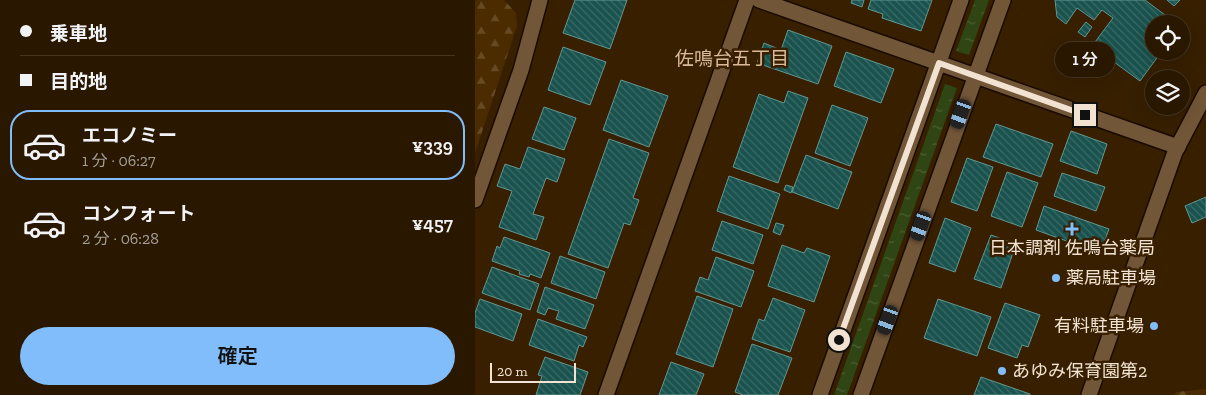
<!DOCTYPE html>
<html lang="ja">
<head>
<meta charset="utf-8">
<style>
	body { margin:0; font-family:"Zilla Slab","Noto Sans JP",serif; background:#31200a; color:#f1f3f6; height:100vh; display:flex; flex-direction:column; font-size:19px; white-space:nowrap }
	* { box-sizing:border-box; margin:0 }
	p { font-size:16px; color:#a59f99 }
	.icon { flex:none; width:28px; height:28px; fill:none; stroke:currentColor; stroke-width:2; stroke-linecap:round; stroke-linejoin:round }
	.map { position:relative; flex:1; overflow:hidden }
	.side { display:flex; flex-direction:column; background:#291700; width:475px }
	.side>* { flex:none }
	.hud { display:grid; align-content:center; height:110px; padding:0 20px; background:#291700 }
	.controls { position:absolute; left:670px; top:15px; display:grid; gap:10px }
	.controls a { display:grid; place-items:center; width:45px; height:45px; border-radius:50%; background:#291700; box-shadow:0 5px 20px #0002,0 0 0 1px #453622; font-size:25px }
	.scale { position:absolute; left:15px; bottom:12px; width:86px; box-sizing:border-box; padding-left:5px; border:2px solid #f2e2d1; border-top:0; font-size:14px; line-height:18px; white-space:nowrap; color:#f2e2d1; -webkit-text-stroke:4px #371f00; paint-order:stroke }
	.end { position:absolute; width:22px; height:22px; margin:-11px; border:6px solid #f2e2d1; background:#111; box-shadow:0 0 0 2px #111 }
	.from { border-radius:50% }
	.bubble { position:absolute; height:35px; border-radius:18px; background:#291700; box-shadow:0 5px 20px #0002,0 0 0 1px #453622; font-size:16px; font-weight:600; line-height:35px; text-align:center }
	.car { position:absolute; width:15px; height:30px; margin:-15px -8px; border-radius:6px; box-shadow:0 0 4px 1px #0007; background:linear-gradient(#222 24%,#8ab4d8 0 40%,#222 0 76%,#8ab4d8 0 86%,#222 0) }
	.hud b { display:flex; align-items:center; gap:18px; height:48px; font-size:19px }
	.hud b+b { border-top:1px solid #453622 }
	.hud i { width:12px; height:12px; background:#f1f3f6 }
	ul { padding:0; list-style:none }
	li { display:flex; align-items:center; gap:15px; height:70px; margin:0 10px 8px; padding:0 10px; border:2px solid transparent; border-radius:20px }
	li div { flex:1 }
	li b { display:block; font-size:19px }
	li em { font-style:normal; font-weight:600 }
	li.selected { border-color:#80bdfa }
	li>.icon { width:45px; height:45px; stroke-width:1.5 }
	.button { display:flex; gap:10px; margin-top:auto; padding:10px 20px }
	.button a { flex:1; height:58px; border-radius:30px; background:#80bdfa; color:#111; font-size:20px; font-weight:600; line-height:58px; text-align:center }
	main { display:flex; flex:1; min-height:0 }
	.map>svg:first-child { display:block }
	.forest { fill:url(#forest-firs) }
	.water { fill:url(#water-ripples) }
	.building { fill:url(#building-back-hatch); stroke:#619793 }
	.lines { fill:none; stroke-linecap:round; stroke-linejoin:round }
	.minor-casing { stroke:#1b0a00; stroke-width:18 }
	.tertiary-casing { stroke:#1b0a00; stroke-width:18 }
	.minor { stroke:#715637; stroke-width:15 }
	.tertiary { stroke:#715637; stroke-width:15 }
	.route { stroke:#f2e2d1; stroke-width:6 }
	.poi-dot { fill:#80bdfa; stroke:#371f00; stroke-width:2 }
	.labels { text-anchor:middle; stroke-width:5; stroke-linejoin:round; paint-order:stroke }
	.poi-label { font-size:18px; fill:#f2e2d1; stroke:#371f00; text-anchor:start }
	.neighbourhood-label { font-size:19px; fill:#dabb99; stroke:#371f00 }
</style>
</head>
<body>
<main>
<section class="side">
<div class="hud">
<b><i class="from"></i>乗車地</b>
<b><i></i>目的地</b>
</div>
<ul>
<li class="selected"><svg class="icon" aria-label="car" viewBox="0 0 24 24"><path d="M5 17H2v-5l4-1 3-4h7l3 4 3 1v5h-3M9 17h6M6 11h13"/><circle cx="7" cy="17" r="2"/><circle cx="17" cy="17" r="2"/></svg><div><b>エコノミー</b><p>1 分 · 06:27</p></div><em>¥339</em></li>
<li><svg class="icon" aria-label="car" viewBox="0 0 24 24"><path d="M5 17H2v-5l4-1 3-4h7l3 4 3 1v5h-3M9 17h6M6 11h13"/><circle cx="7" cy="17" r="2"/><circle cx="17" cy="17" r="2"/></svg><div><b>コンフォート</b><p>2 分 · 06:28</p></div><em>¥457</em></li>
</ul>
<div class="button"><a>確定</a></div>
</section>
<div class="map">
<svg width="731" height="395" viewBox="0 0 731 395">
	<defs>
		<pattern id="forest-firs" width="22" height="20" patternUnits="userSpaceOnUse" patternTransform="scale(1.25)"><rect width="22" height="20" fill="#4a2c00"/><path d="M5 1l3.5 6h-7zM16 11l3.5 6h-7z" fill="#654a24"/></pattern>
		<pattern id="water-ripples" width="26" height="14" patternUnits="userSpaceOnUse" patternTransform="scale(1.25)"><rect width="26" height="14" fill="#304514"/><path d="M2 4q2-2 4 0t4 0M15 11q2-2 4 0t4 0" fill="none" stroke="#4e6035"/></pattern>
		<pattern id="building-back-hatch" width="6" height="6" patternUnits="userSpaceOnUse" patternTransform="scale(1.25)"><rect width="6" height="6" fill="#19524e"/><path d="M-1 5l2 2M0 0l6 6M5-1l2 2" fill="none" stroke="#3b6b66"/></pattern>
	</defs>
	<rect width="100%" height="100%" fill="#371f00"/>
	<!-- forest -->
	<g class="forest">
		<polygon points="0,0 29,0 41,13 42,26 0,153"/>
		<polygon points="731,389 731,395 699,395 701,392"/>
	</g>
	<!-- water -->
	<g class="water">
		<polygon points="500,0 514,0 494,55 481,51"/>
		<polygon points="470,84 482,88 372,395 359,395"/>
	</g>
	<!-- building -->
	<g class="building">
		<polygon points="100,0 152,0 135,49 88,33"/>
		<polygon points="377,0 389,0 387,7 376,3"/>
		<polygon points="396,0 457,0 446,31 407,18 408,14 393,9"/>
		<polygon points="580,0 670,0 702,24 679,24 679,51 687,51 665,81 617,46 638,18 627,10 619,20 602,8 591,24 582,17"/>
		<polygon points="692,0 705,0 699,6"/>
		<polygon points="611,22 617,27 610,37 603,32"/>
		<polygon points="706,27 713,32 706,41"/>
		<polygon points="313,30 357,46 343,84 282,63 289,43 306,50"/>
		<polygon points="88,47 131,62 115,105 73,90"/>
		<polygon points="371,52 419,69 406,103 359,86"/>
		<polygon points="146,80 193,96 174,147 128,130"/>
		<polygon points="313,91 333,98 303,183 258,167 284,94 309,103"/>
		<polygon points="357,105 393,118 375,166 340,153"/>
		<polygon points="69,107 101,118 89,150 57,139"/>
		<polygon points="521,124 578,144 566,177 508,157"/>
		<polygon points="596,131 632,144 622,174 585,161"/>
		<polygon points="134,139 174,153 158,198 164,200 155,225 149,223 133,268 93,254"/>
		<polygon points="53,147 90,159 82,182 71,178 58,214 69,217 61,240 24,227 37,191 22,186 30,164 45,169"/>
		<polygon points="331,155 377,172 363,209 317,192"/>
		<polygon points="492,158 518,167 502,211 476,202"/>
		<polygon points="532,172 563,183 547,227 516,216"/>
		<polygon points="587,173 630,187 621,211 579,196"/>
		<polygon points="254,176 305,194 293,229 242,211"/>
		<polygon points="311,185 318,187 316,193 309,190"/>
		<polygon points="731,197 731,217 717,223 710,206"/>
		<polygon points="569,206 634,229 625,253 561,230"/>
		<polygon points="470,218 496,228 480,272 454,263"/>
		<polygon points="247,221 288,235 278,264 237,250"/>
		<polygon points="301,223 309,225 305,235 298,232"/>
		<polygon points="516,235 541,244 526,288 499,279"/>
		<polygon points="29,237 75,253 66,278 55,274 54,277 44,274 45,271 17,261 22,246 25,248"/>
		<polygon points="307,245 329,253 332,248 355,256 339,302 293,286"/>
		<polygon points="85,256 130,272 121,299 76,283"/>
		<polygon points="241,257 279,271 266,307 220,291 225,277 233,280"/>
		<polygon points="17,267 64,284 55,310 7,293"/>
		<polygon points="70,287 119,305 110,329 81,319 84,311 73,308 70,315 62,312"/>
		<polygon points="222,296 258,309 238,367 201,354"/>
		<polygon points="298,298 330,310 315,352 277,339 284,319 289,321"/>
		<polygon points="5,299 47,314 38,341 0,327 0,313"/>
		<polygon points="463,299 516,317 502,356 449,338"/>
		<polygon points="530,303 565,315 553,347 547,345 542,358 513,348"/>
		<polygon points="63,319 112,337 108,347 104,345 99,361 54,345"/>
		<polygon points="277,344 317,358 303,395 268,395 260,392"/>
		<polygon points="70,357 113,372 105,395 61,395 67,376 63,375"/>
		<polygon points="196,362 229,374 221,395 184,395"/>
		<polygon points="506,377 555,394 555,395 499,395"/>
	</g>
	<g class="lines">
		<!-- minor casing -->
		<g class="minor-casing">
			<g id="minor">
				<polyline points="284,0 703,147"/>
				<polyline points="0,200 46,70 65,0"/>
				<polyline points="131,395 272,0"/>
				<polyline points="345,395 486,0"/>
				<polyline points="386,395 528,0"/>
			</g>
		</g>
		<!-- tertiary casing -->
		<g class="tertiary-casing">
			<polyline id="tertiary" points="614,395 700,152 731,93"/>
		</g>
		<!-- minor -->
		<use href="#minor" class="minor"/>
		<!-- tertiary -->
		<use href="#tertiary" class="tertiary"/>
	</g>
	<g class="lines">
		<!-- route -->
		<polyline class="route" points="364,340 464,63 610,115"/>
	</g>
	<!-- markers -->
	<g class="poi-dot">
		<path d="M594.5 221.5h5v5h5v5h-5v5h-5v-5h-5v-5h5z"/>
		<circle cx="581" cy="278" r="5"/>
		<circle cx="679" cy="326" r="5"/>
		<circle cx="527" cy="371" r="5"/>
	</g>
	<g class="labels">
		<!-- poi labels -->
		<g class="poi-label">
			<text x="597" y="254" text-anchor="middle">日本調剤 佐鳴台薬局</text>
			<text x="591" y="284">薬局駐車場</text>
			<text x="669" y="332" text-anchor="end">有料駐車場</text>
			<text x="537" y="377">あゆみ保育園第2</text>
		</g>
		<!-- neighbourhood labels -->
		<g class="neighbourhood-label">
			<text x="257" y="65">佐鳴台五丁目</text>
		</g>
	</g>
</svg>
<div class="controls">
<a><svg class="icon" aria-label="locate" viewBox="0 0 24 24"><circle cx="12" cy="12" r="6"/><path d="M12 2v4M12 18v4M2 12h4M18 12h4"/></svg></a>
<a><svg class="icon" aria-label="layers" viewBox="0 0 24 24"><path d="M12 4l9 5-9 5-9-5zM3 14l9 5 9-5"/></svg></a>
</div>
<div class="scale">20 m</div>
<i class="end from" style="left:364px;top:340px"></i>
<i class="end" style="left:610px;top:115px"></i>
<div class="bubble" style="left:580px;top:42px;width:60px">1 分</div>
<i class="car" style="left:486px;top:114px;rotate:200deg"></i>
<i class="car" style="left:446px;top:226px;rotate:200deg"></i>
<i class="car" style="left:413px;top:320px;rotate:200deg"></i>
</div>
</main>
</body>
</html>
